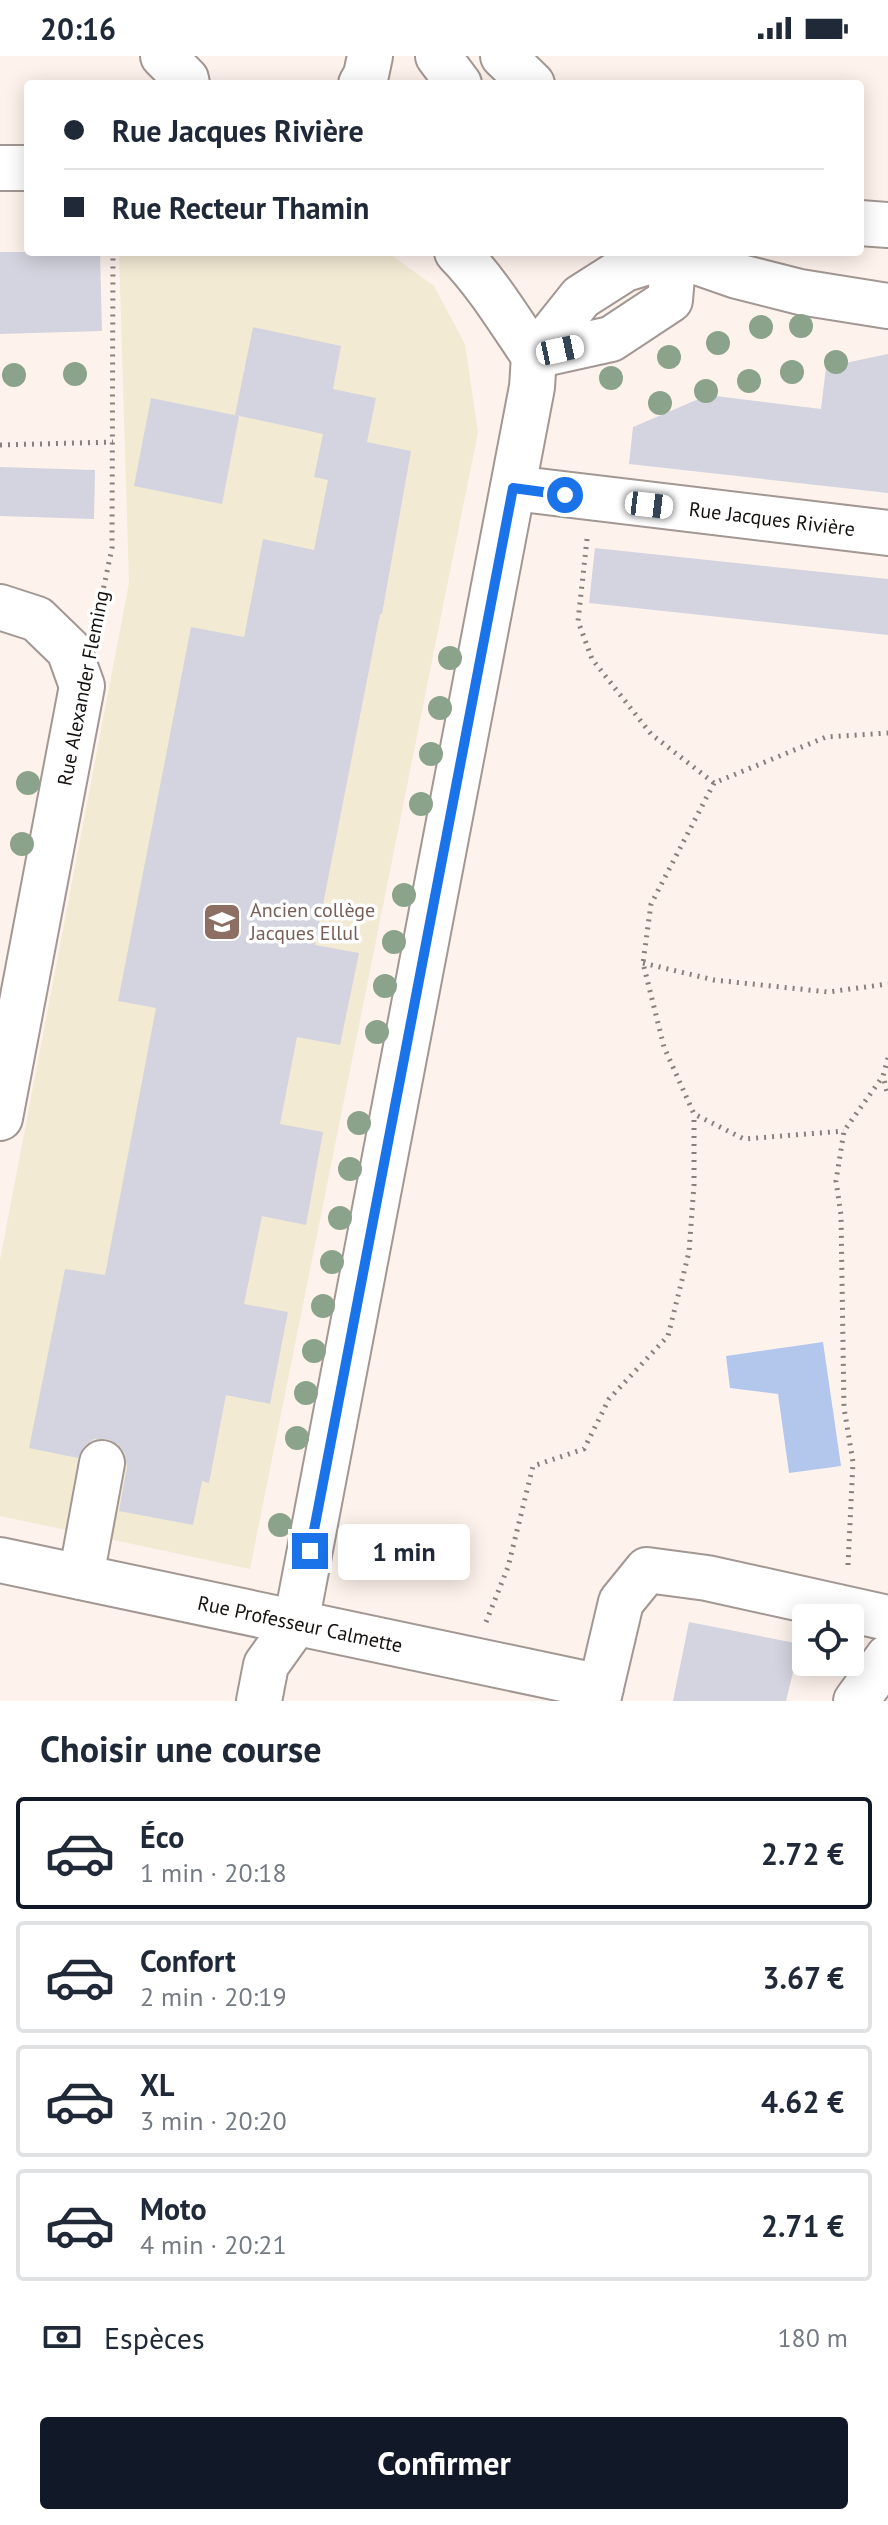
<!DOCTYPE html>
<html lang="fr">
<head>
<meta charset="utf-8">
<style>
	body { margin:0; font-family:"PT Sans",sans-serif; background:#f6f6f7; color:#1f2937; height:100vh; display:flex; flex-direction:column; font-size:30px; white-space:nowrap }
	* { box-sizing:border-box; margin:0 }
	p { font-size:26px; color:#747a83 }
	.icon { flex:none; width:44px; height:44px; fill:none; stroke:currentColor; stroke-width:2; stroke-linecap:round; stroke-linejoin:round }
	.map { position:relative; height:1645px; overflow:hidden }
	.sheet { display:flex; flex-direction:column; background:#fff; flex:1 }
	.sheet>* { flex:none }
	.guide { position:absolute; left:24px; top:24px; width:840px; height:176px; border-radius:8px; box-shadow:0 4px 20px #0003; display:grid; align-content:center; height:176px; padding:0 40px; background:#fff }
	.tools { position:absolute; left:792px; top:1548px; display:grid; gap:16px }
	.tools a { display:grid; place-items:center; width:72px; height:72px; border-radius:8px; background:#fff; box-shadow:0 4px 20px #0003; font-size:40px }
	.end { position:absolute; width:36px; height:36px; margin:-18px; border:10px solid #1a73e8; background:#fff; box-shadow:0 0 0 4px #fff }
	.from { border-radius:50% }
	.bubble { position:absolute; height:56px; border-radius:8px; background:#fff; box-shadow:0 4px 20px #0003; font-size:26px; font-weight:800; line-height:56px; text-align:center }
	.car { position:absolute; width:24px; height:48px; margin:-24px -12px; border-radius:10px; box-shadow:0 0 6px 2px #0007; background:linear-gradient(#fff 24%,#345 0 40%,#fff 0 76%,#345 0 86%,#fff 0) }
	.guide b { display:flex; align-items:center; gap:28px; height:76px; font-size:30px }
	.guide b+b { border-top:2px solid #e0e1e3 }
	.guide i { width:20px; height:20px; background:#1f2937 }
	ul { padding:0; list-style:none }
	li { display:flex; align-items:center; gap:24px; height:112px; margin:0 16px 12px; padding:0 24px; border:4px solid #e0e1e3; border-radius:8px }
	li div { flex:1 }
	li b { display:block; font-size:30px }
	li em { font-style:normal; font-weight:800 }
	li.current { border-color:#111827 }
	li>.icon { width:72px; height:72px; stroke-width:1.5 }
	h2 { padding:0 40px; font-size:36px; line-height:96px }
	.pay { display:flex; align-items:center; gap:20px; height:88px; padding:0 40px; font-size:30px }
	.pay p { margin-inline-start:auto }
	.button { display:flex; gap:16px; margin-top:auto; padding:16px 40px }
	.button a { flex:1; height:92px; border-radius:8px; background:#111827; color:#fff; font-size:32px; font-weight:800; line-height:92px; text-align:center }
	.status { display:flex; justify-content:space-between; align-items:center; height:56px; padding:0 40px; background:#fff; direction:ltr }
	.status svg { height:22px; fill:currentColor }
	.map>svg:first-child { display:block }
	.education { fill:#f3ead4 }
	.water { fill:#b3c7ed }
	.building { fill:#d3d4df }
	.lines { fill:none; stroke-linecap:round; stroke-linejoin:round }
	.minor-casing { stroke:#a29792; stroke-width:48 }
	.major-casing { stroke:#a29792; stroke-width:48 }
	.path { stroke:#88807c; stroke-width:5; stroke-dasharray:2 6; stroke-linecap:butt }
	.minor { stroke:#fff; stroke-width:44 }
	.major { stroke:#fff; stroke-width:44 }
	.tree { fill:#8ba38a }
	.route { stroke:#1a73e8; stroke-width:10 }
	.labels { text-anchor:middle; stroke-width:7; stroke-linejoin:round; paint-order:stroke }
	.street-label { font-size:20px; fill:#15110f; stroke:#fff }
	.education-label { font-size:20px; fill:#785e54; stroke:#fff; text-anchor:start }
</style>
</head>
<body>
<div class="status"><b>20:16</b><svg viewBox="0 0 49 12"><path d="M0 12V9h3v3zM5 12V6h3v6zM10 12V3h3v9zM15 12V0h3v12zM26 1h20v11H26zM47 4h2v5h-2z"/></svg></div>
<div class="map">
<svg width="888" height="1645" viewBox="0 0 888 1645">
	<rect width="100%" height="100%" fill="#fef2ec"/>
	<!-- education -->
	<polygon class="education" points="119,196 387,196 434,230 465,288 478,376 250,1513 0,1460 0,1204 129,527"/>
	<!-- water -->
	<polygon class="water" points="823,1286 841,1410 789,1417 778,1338 730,1332 726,1300"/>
	<!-- building -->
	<g class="building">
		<polygon points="0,196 100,196 102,275 0,278"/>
		<polygon points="253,271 341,290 333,333 376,342 367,386 411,395 382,558 380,558 315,889 359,897 340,989 297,981 280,1068 323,1076 306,1169 262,1160 244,1248 288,1256 270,1348 226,1339 209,1427 202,1425 193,1469 119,1455 127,1411 125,1398 118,1388 107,1383 94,1383 84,1390 78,1402 29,1392 65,1213 105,1219 156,952 118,945 191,571 244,581 263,483 314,494 328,424 314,421 323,378 235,359"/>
		<polygon points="888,298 888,437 629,408 633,371 708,339 821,353 826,311"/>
		<polygon points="151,342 239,360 222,448 134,430"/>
		<polygon points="0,411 95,414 94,463 0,460"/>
		<polygon points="595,492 888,523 888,579 589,547"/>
		<polygon points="689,1566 800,1588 786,1645 673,1645"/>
	</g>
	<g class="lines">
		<!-- minor casing -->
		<g class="minor-casing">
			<g id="minor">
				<polyline points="163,0 186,23 187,28"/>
				<polyline points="361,28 366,19 370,0"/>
				<polyline points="0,112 28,112"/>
				<path d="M457,196c31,32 52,68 77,104"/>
				<polyline points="534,300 611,283 670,244 674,196"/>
				<polyline points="534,300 581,241 625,213 673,198"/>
				<polyline points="513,432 888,477"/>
				<polyline points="0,551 37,563 69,594 82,630 0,1062"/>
				<polyline points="0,1504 601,1631 598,1645"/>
				<polyline points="81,1521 102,1407"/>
				<polyline points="601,1631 621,1546 647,1514 707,1522 888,1562"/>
				<polyline points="259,1645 266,1609 296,1567 532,331 534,300"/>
				<polyline points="856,1645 888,1601"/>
			</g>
		</g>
		<!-- major casing -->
		<g class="major-casing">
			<g id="major">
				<polyline points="438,0 459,28"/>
				<polyline points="503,0 532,28"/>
				<polyline points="860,167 888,169"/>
				<polyline points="668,196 737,220 800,236 888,250"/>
			</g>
		</g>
		<!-- path -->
		<g class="path">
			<polyline points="0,389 113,386"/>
			<polyline points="587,483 578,565 592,603 651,678 714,727 826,681 888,677"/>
			<polyline points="97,563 112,492 113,196"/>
			<polyline points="714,727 651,848 643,907 664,991 694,1058 744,1083 844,1075"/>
			<polyline points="643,907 714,924 828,936 888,928"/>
			<polyline points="888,1002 883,1020 888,1040"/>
			<polyline points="848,1509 853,1406 844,1352 841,1159 836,1125 844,1075 883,1020"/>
			<polyline points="486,1566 508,1511 533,1410 584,1393 609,1343 668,1280 689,1196 694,1129 694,1058"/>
		</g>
		<!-- minor -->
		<use href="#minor" class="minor"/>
		<!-- major -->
		<use href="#major" class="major"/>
	</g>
	<!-- trees -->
	<g class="tree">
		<circle cx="801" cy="270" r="12"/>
		<circle cx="761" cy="271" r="12"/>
		<circle cx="718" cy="287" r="12"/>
		<circle cx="669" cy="301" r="12"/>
		<circle cx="836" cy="306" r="12"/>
		<circle cx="792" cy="316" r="12"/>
		<circle cx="75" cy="318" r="12"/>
		<circle cx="14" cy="319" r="12"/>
		<circle cx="611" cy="322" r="12"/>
		<circle cx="749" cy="325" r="12"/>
		<circle cx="706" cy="335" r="12"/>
		<circle cx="660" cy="347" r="12"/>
		<circle cx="450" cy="602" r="12"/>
		<circle cx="440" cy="652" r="12"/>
		<circle cx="431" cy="698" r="12"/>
		<circle cx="28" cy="727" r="12"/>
		<circle cx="421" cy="748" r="12"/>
		<circle cx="22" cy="788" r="12"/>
		<circle cx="404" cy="839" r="12"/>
		<circle cx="394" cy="886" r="12"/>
		<circle cx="385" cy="930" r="12"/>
		<circle cx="377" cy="976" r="12"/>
		<circle cx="359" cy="1067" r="12"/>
		<circle cx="350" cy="1113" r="12"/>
		<circle cx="340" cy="1162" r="12"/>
		<circle cx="332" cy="1206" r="12"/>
		<circle cx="323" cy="1250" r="12"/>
		<circle cx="314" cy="1295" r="12"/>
		<circle cx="306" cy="1337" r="12"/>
		<circle cx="297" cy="1382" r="12"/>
		<circle cx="280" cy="1469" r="12"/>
	</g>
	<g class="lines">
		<!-- route -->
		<polyline class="route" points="310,1495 513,432 565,439"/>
	</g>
	<!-- icons -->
	<defs>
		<g id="school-square" transform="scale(2)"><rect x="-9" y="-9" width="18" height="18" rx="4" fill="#8d6e63" stroke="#fff"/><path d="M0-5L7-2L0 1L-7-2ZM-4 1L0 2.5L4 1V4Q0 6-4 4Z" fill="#fff"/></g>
	</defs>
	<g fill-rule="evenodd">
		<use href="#school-square" x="222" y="866"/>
	</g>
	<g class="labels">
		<!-- street labels -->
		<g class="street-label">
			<text transform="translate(772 463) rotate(7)" y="7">Rue Jacques Rivière</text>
			<text transform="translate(83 632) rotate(-79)" y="7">Rue Alexander Fleming</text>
			<text transform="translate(300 1568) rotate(12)" y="7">Rue Professeur Calmette</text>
		</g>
		<!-- education labels -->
		<g class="education-label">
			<text x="250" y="861">Ancien collège<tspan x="250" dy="23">Jacques Ellul</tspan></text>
		</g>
	</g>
</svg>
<div class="tools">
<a><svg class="icon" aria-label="locate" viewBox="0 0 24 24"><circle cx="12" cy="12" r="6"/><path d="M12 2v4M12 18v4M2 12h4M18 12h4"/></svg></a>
</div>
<i class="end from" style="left:565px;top:439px"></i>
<i class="end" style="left:310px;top:1495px"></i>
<div class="bubble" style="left:338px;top:1468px;width:132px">1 min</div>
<i class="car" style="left:560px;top:294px;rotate:78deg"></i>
<i class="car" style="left:649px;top:449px;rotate:97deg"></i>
<div class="guide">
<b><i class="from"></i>Rue Jacques Rivière</b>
<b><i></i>Rue Recteur Thamin</b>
</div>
</div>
<section class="sheet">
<h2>Choisir une course</h2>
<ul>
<li class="current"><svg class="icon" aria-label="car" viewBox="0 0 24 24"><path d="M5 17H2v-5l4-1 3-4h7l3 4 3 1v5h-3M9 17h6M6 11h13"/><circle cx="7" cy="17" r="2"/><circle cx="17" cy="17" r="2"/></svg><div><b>Éco</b><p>1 min · 20:18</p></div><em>2.72 €</em></li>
<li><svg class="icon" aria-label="car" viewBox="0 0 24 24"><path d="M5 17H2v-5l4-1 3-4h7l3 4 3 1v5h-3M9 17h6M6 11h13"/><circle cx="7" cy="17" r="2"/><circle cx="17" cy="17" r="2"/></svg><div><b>Confort</b><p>2 min · 20:19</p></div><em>3.67 €</em></li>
<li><svg class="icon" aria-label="car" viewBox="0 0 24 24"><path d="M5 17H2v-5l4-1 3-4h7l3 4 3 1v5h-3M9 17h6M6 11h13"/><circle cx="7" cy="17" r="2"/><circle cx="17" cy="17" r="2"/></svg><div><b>XL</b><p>3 min · 20:20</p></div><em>4.62 €</em></li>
<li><svg class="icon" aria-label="car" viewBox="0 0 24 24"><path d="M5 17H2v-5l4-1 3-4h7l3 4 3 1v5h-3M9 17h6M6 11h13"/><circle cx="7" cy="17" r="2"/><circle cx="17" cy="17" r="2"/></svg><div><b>Moto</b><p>4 min · 20:21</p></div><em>2.71 €</em></li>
</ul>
<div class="pay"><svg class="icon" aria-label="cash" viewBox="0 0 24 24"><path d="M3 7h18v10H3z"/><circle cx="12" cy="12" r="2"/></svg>Espèces<p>180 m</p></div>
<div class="button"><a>Confirmer</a></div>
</section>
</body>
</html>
